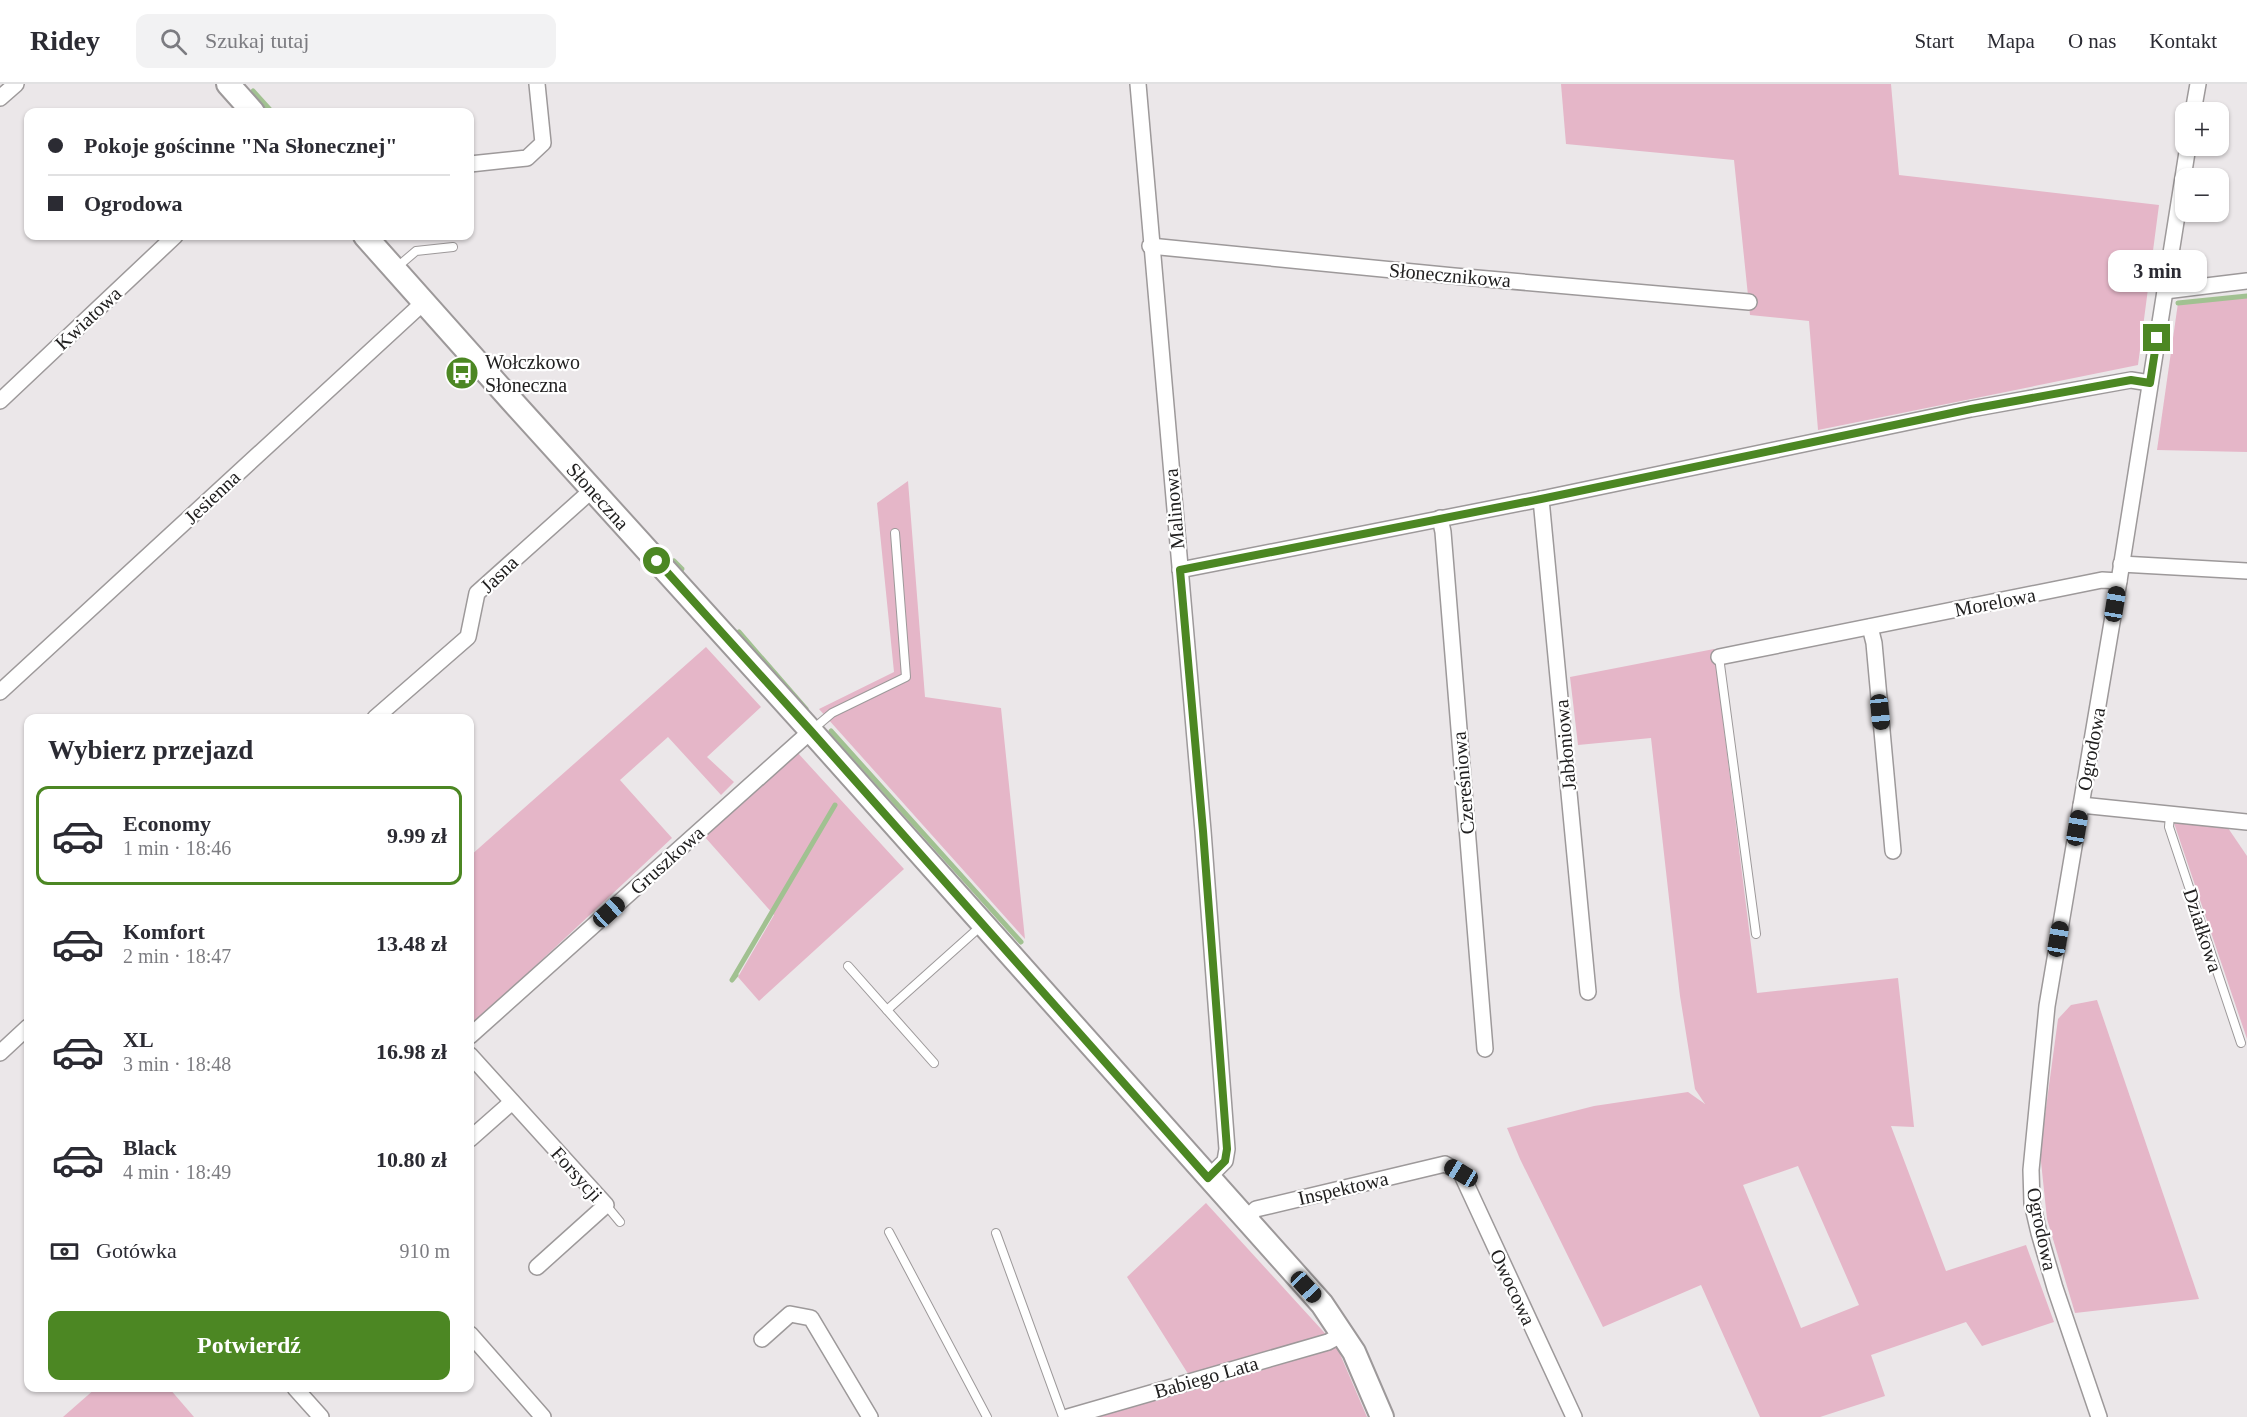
<!DOCTYPE html>
<html lang="pl">
<head>
<meta charset="utf-8">
<style>
	body { margin:0; font-family:"Times New Roman",serif; background:#f2f2f3; color:#2b2b33; height:100vh; display:flex; flex-direction:column; font-size:22px; white-space:nowrap }
	* { box-sizing:border-box; margin:0 }
	p { font-size:20px; color:#7c7c81 }
	.icon { flex:none; width:33px; height:33px; fill:none; stroke:currentColor; stroke-width:2; stroke-linecap:round; stroke-linejoin:round }
	.map { position:relative; flex:1; overflow:hidden }
	.panel { position:absolute; left:24px; top:630px; width:450px; height:678px; display:flex; flex-direction:column; background:#fff; border-radius:12px; box-shadow:0 2px 4px #0004 }
	.panel>* { flex:none }
	.guide { position:absolute; left:24px; top:24px; width:450px; height:132px; border-radius:12px; box-shadow:0 2px 4px #0004; display:grid; align-content:center; height:132px; padding:0 24px; background:#fff }
	.fabs { position:absolute; left:2175px; top:18px; display:grid; gap:12px }
	.fabs a { display:grid; place-items:center; width:54px; height:54px; border-radius:12px; background:#fff; box-shadow:0 2px 4px #0004; font-size:30px }
	.end { position:absolute; width:27px; height:27px; margin:-14px; border:8px solid #4c8723; background:#fff; box-shadow:0 0 0 3px #fff }
	.from { border-radius:50% }
	.bubble { position:absolute; height:42px; border-radius:12px; background:#fff; box-shadow:0 2px 4px #0004; font-size:20px; font-weight:600; line-height:42px; text-align:center }
	.car { position:absolute; width:18px; height:36px; margin:-18px -9px; border-radius:8px; box-shadow:0 0 4px 2px #0007; background:linear-gradient(#222 24%,#8ab4d8 0 40%,#222 0 76%,#8ab4d8 0 86%,#222 0) }
	.guide b { display:flex; align-items:center; gap:21px; height:57px; font-size:22px }
	.guide b+b { border-top:2px solid #e1e1e2 }
	.guide i { width:15px; height:15px; background:#2b2b33 }
	ul { padding:0; list-style:none }
	li { display:flex; align-items:center; gap:18px; height:99px; margin:0 12px 9px; padding:0 12px; border:3px solid transparent; border-radius:12px }
	li div { flex:1 }
	li b { display:block; font-size:22px }
	li em { font-style:normal; font-weight:600 }
	li.on { border-color:#4c8723 }
	li>.icon { width:54px; height:54px; stroke-width:1.5 }
	h2 { padding:0 24px; font-size:27px; line-height:72px }
	.pay { display:flex; align-items:center; gap:15px; height:66px; padding:0 24px; font-size:22px }
	.pay p { margin-inline-start:auto }
	.button { display:flex; gap:12px; margin-top:auto; padding:12px 24px }
	.button a { flex:1; height:69px; border-radius:12px; background:#4c8723; color:#fff; font-size:24px; font-weight:600; line-height:69px; text-align:center }
	header { display:flex; align-items:center; gap:36px; box-sizing:border-box; height:84px; padding:0 30px; background:#fff; border-bottom:2px solid #e1e1e2 }
	header strong { font-size:28px }
	nav { display:flex; gap:33px; margin-inline-start:auto; font-size:21px }
	.search { width:420px; height:54px; background:#f2f2f3; display:flex; align-items:center; gap:15px; box-sizing:border-box; padding:0 21px; border-radius:12px; color:#7c7c81; font-size:22px }
	.map>svg:first-child { display:block }
	.green { fill:#e5b6c8; fill-rule:evenodd }
	.lines { fill:none; stroke-linecap:round; stroke-linejoin:round }
	.stream { stroke:#a1c191; stroke-width:5 }
	.lane-casing { stroke:#9d999a; stroke-width:10 }
	.street-casing { stroke:#9d999a; stroke-width:18 }
	.secondary-casing { stroke:#9d999a; stroke-width:26 }
	.lane { stroke:#fff; stroke-width:8 }
	.street { stroke:#fff; stroke-width:15 }
	.secondary { stroke:#fff; stroke-width:22 }
	.route { stroke:#4c8723; stroke-width:8 }
	.labels { text-anchor:middle; stroke-width:4.5; stroke-linejoin:round; paint-order:stroke }
	.street-label { font-size:20px; fill:#212020; stroke:#fff }
	.poi-label { font-size:20px; fill:#212020; stroke:#fff; text-anchor:start }
</style>
</head>
<body>
<header>
<strong>Ridey</strong>
<div class="search"><svg class="icon" aria-label="search" viewBox="0 0 24 24"><circle cx="10" cy="10" r="6"/><path d="M15 15l6 6"/></svg>Szukaj tutaj</div>
<nav><a>Start</a><a>Mapa</a><a>O nas</a><a>Kontakt</a></nav>
</header>
<div class="map">
<svg width="2247" height="1333" viewBox="0 0 2247 1333">
	<rect width="100%" height="100%" fill="#ebe7e9"/>
	<!-- green -->
	<g class="green">
		<polygon points="1561,0 1891,0 1899,91 2159,121 2138,281 1818,346 1809,237 1750,231 1734,76 1566,60"/>
		<polygon points="2247,213 2247,368 2157,366 2178,219"/>
		<polygon points="908,397 925,613 1001,624 1025,855 819,625 894,588 877,419"/>
		<polygon points="706,563 761,623 707,673 734,698 721,711 668,653 620,696 672,754 470,943 470,772"/>
		<path d="M1714,565l43,344 141,-15 16,149 -23,-1 55,145 80,-26 28,77 -72,24 -16,-24 -95,33 14,41 -65,21h-60l-59,-132 -98,42 -83,-168 -13,-31 87,-22 94,-14 17,12 -10,-15 -15,-93 -29,-258 -73,7 -8,-68zM1798,1082l61,139 -58,23 -58,-143z"/>
		<polygon points="797,668 904,785 759,917 738,893 774,831 704,752"/>
		<polygon points="2174,739 2228,744 2247,772 2247,955"/>
		<polygon points="2097,916 2199,1215 2075,1229 2047,1135 2040,1068 2058,935 2071,921"/>
		<polygon points="1206,1119 1332,1257 1337,1263 1367,1333 1094,1333 1197,1304 1127,1193"/>
		<polygon points="96,1304 169,1304 194,1333 63,1333"/>
	</g>
	<g class="lines">
		<!-- stream -->
		<g class="stream">
			<polyline points="253,7 272,28"/>
			<polyline points="2178,219 2247,212"/>
			<polyline points="674,477 682,485"/>
			<polyline points="739,548 806,625"/>
			<polyline points="831,647 1021,858"/>
			<polyline points="736,891 732,896 835,721"/>
		</g>
		<!-- lane casing -->
		<g class="lane-casing">
			<g id="lane">
				<polyline points="396,184 416,167 453,163"/>
				<polyline points="1719,573 1756,850"/>
				<polyline points="812,646 832,629 906,593 895,449"/>
				<polyline points="2170,731 2169,743 2241,959"/>
				<polyline points="848,882 934,979"/>
				<polyline points="887,926 981,842"/>
				<polyline points="606,1121 620,1138"/>
				<polyline points="889,1148 987,1333"/>
				<polyline points="996,1149 1063,1333"/>
			</g>
		</g>
		<!-- street casing -->
		<g class="street-casing">
			<g id="street">
				<polyline points="1138,0 1203,747 1227,1065 1225,1077 1208,1094"/>
				<polyline points="0,14 16,0"/>
				<polyline points="2193,28 2198,0"/>
				<polyline points="470,80 527,74 543,59 537,0"/>
				<polyline points="1150,162 1454,192 1749,218"/>
				<polyline points="2165,207 2247,197"/>
				<polyline points="0,317 175,152"/>
				<polyline points="1541,415 1588,908"/>
				<polyline points="1440,434 1443,448 1485,965"/>
				<polyline points="2121,480 2247,487"/>
				<polyline points="1180,486 1541,415 1971,325 2131,296 2150,299"/>
				<polyline points="1870,543 1874,559 1893,767"/>
				<polyline points="1719,573 2102,496 2119,497"/>
				<polyline points="0,608 424,218"/>
				<polyline points="375,634 468,553 477,509 592,406"/>
				<polyline points="2081,721 2247,738"/>
				<polyline points="470,952 811,647"/>
				<polyline points="0,969 28,943"/>
				<polyline points="470,971 606,1121 537,1183"/>
				<polyline points="470,1055 512,1018"/>
				<polyline points="1245,1136 1256,1125 1445,1080 1461,1089 1574,1333"/>
				<polyline points="470,1250 543,1333"/>
				<polyline points="762,1255 790,1230 811,1234 870,1333"/>
				<polyline points="295,1304 321,1333"/>
				<polyline points="1068,1333 1328,1258 1343,1250"/>
				<polyline points="2099,1333 2055,1204 2039,1149 2032,1119 2031,1086 2047,922 2119,497 2188,62"/>
			</g>
		</g>
		<!-- secondary casing -->
		<g class="secondary-casing">
			<g id="secondary">
				<polyline points="228,0 253,28"/>
				<polyline points="365,152 512,317 811,647 1322,1220 1354,1268 1382,1333"/>
			</g>
		</g>
		<!-- lane -->
		<use href="#lane" class="lane"/>
		<!-- street -->
		<use href="#street" class="street"/>
		<!-- secondary -->
		<use href="#secondary" class="secondary"/>
	</g>
	<g class="lines">
		<!-- route -->
		<polyline class="route" points="657,477 811,647 1208,1094 1225,1077 1227,1065 1203,747 1180,486 1541,415 1971,325 2131,296 2150,299 2157,254"/>
	</g>
	<!-- icons -->
	<defs>
		<g id="bus-disc" transform="scale(1.725)"><circle r="9.5" fill="#4c8723" stroke="#fff"/><path d="M-5-6H5V4H4V6H2V4H-2V6H-4V4H-5ZM-3.5-4V0h7V-4ZM-3.5 1.2v1.5H-2V1.2ZM2 1.2v1.5H3.5V1.2Z" fill="#fff"/></g>
	</defs>
	<g fill-rule="evenodd">
		<use href="#bus-disc" x="462" y="289"/>
	</g>
	<g class="labels">
		<!-- street labels -->
		<g class="street-label">
			<text transform="translate(1450 191) rotate(5)" y="7">Słonecznikowa</text>
			<text transform="translate(88 234) rotate(-43)" y="7">Kwiatowa</text>
			<text transform="translate(598 412) rotate(48)" y="7">Słoneczna</text>
			<text transform="translate(212 413) rotate(-43)" y="7">Jesienna</text>
			<text transform="translate(1174 425) rotate(-95)" y="7">Malinowa</text>
			<text transform="translate(499 490) rotate(-44)" y="7">Jasna</text>
			<text transform="translate(1995 518) rotate(-11)" y="7">Morelowa</text>
			<text transform="translate(1565 661) rotate(-95)" y="7">Jabłoniowa</text>
			<text transform="translate(2091 665) rotate(-80)" y="7">Ogrodowa</text>
			<text transform="translate(1463 699) rotate(-95)" y="7">Czereśniowa</text>
			<text transform="translate(667 776) rotate(-42)" y="7">Gruszkowa</text>
			<text transform="translate(2203 846) rotate(72)" y="7">Działkowa</text>
			<text transform="translate(577 1090) rotate(48)" y="7">Forsycji</text>
			<text transform="translate(1343 1104) rotate(-13)" y="7">Inspektowa</text>
			<text transform="translate(2042 1145) rotate(78)" y="7">Ogrodowa</text>
			<text transform="translate(1513 1203) rotate(65)" y="7">Owocowa</text>
			<text transform="translate(1206 1293) rotate(-16)" y="7">Babiego Lata</text>
		</g>
		<!-- poi labels -->
		<g class="poi-label">
			<text x="485" y="285">Wołczkowo<tspan x="485" dy="23">Słoneczna</tspan></text>
		</g>
	</g>
</svg>
<div class="fabs">
<a>+</a>
<a>−</a>
</div>
<i class="end from" style="left:657px;top:477px"></i>
<i class="end" style="left:2157px;top:254px"></i>
<div class="bubble" style="left:2108px;top:166px;width:99px">3 min</div>
<i class="car" style="left:2115px;top:520px;rotate:9deg"></i>
<i class="car" style="left:1880px;top:628px;rotate:174deg"></i>
<i class="car" style="left:2077px;top:744px;rotate:10deg"></i>
<i class="car" style="left:609px;top:828px;rotate:48deg"></i>
<i class="car" style="left:2058px;top:855px;rotate:10deg"></i>
<i class="car" style="left:1461px;top:1089px;rotate:301deg"></i>
<i class="car" style="left:1306px;top:1203px;rotate:137deg"></i>
<div class="guide">
<b><i class="from"></i>Pokoje gościnne &quot;Na Słonecznej&quot;</b>
<b><i></i>Ogrodowa</b>
</div>
<section class="panel">
<h2>Wybierz przejazd</h2>
<ul>
<li class="on"><svg class="icon" aria-label="car" viewBox="0 0 24 24"><path d="M5 17H2v-5l4-1 3-4h7l3 4 3 1v5h-3M9 17h6M6 11h13"/><circle cx="7" cy="17" r="2"/><circle cx="17" cy="17" r="2"/></svg><div><b>Economy</b><p>1 min · 18:46</p></div><em>9.99 zł</em></li>
<li><svg class="icon" aria-label="car" viewBox="0 0 24 24"><path d="M5 17H2v-5l4-1 3-4h7l3 4 3 1v5h-3M9 17h6M6 11h13"/><circle cx="7" cy="17" r="2"/><circle cx="17" cy="17" r="2"/></svg><div><b>Komfort</b><p>2 min · 18:47</p></div><em>13.48 zł</em></li>
<li><svg class="icon" aria-label="car" viewBox="0 0 24 24"><path d="M5 17H2v-5l4-1 3-4h7l3 4 3 1v5h-3M9 17h6M6 11h13"/><circle cx="7" cy="17" r="2"/><circle cx="17" cy="17" r="2"/></svg><div><b>XL</b><p>3 min · 18:48</p></div><em>16.98 zł</em></li>
<li><svg class="icon" aria-label="car" viewBox="0 0 24 24"><path d="M5 17H2v-5l4-1 3-4h7l3 4 3 1v5h-3M9 17h6M6 11h13"/><circle cx="7" cy="17" r="2"/><circle cx="17" cy="17" r="2"/></svg><div><b>Black</b><p>4 min · 18:49</p></div><em>10.80 zł</em></li>
</ul>
<div class="pay"><svg class="icon" aria-label="cash" viewBox="0 0 24 24"><path d="M3 7h18v10H3z"/><circle cx="12" cy="12" r="2"/></svg>Gotówka<p>910 m</p></div>
<div class="button"><a>Potwierdź</a></div>
</section>
</div>
</body>
</html>
